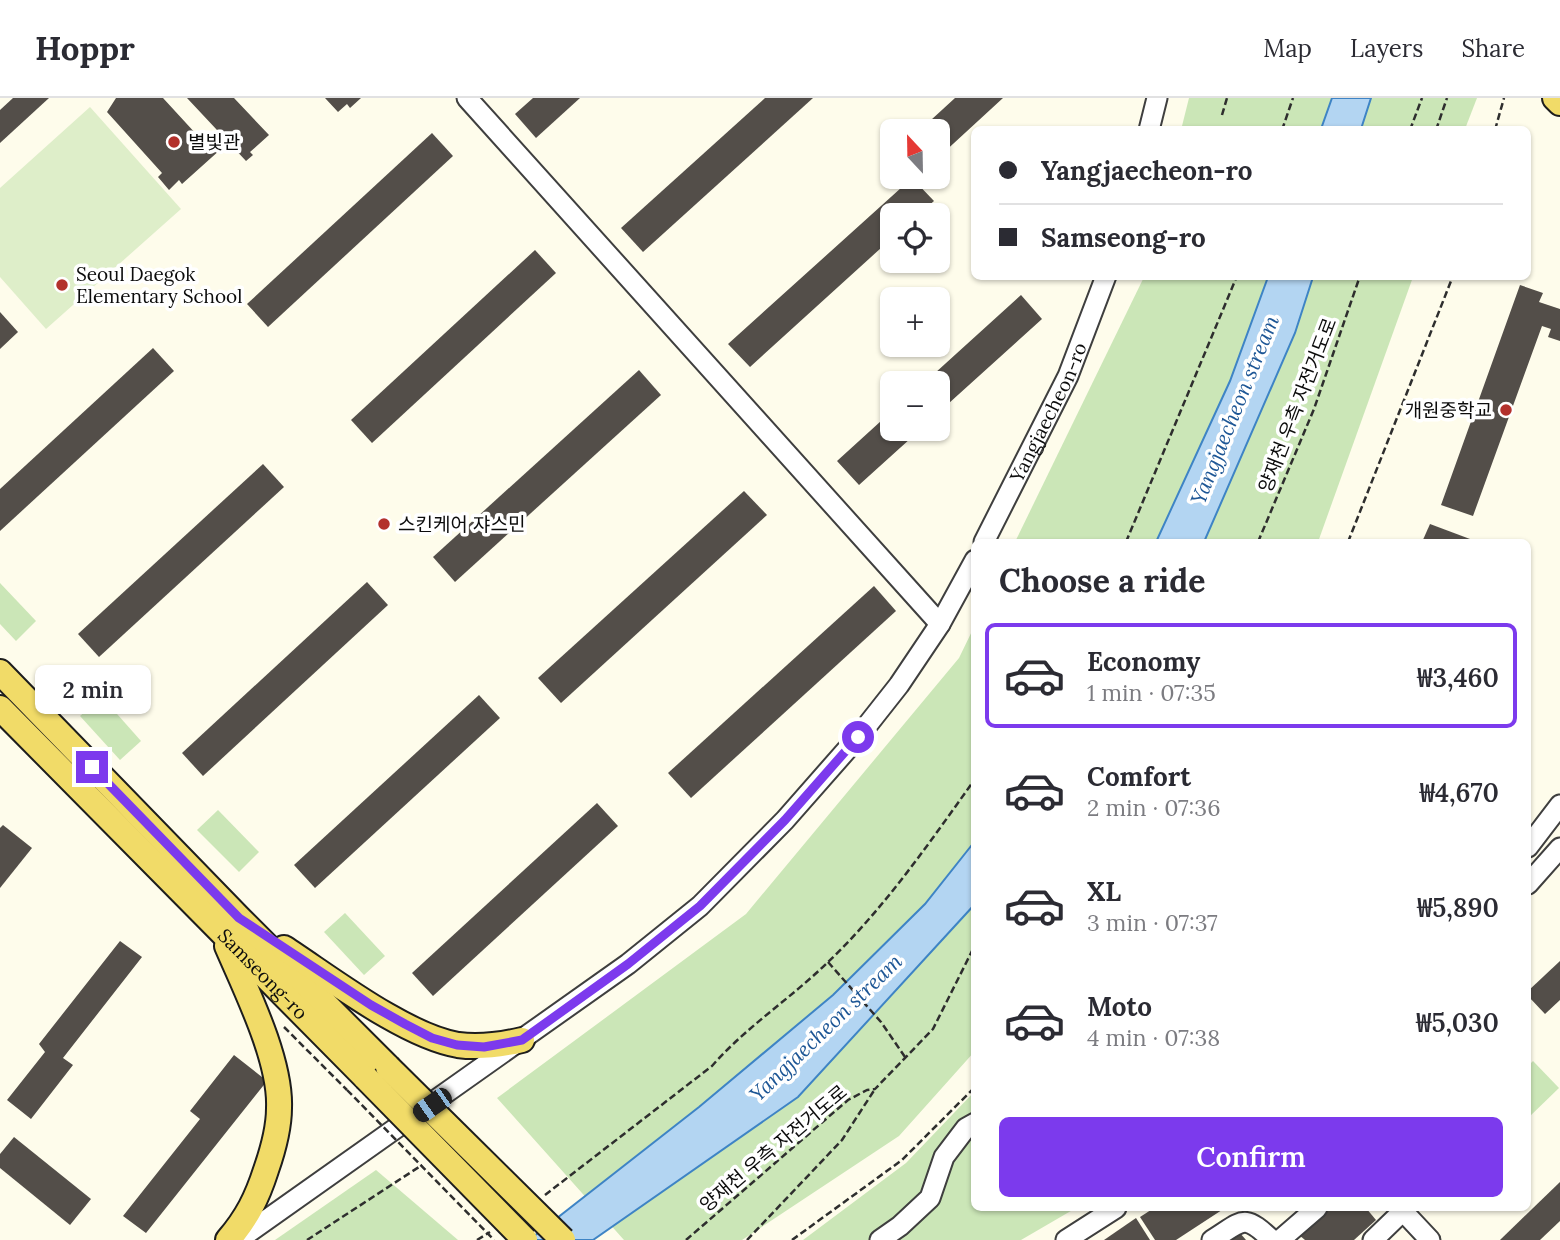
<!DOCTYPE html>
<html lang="en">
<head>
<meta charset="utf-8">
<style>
	body { margin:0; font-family:Lora,"Noto Sans KR",serif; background:#f7f7f7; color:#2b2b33; height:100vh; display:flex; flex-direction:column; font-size:26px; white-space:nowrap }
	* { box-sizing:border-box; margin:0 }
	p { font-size:23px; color:#7c7c81 }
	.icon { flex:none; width:38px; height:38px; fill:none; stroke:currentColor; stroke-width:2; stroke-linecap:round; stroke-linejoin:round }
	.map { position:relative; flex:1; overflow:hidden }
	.panel { position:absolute; left:971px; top:441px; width:560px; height:672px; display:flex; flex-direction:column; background:#fff; border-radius:10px; box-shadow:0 2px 5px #0004 }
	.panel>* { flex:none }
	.top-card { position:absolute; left:971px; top:28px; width:560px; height:154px; border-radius:10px; box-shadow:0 2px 5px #0004; display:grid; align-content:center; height:154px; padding:0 28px; background:#fff }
	.needle { width:46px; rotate:338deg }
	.tools { position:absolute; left:880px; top:21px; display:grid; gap:14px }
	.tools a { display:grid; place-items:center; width:70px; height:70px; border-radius:10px; background:#fff; box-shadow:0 2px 5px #0004; font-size:35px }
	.end { position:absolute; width:32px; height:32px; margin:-16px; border:9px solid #7c3aed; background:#fff; box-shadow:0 0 0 4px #fff }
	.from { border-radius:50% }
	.bubble { position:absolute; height:49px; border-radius:10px; background:#fff; box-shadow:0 2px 5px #0004; font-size:23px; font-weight:600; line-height:49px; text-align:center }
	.car { position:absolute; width:21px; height:42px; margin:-21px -10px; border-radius:9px; box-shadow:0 0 5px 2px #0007; background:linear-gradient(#222 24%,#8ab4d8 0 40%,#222 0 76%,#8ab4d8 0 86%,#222 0) }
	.top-card b { display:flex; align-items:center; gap:24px; height:66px; font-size:26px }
	.top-card b+b { border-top:2px solid #e1e1e2 }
	.top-card i { width:18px; height:18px; background:#2b2b33 }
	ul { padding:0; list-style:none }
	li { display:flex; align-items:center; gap:21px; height:105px; margin:0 14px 10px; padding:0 14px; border:4px solid transparent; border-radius:10px }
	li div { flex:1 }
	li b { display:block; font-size:26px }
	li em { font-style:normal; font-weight:600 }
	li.on { border-color:#7c3aed }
	li>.icon { width:63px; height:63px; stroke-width:1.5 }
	h2 { padding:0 28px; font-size:32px; line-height:84px }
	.primary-button { display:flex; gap:14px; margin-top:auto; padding:14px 28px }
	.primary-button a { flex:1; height:80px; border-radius:10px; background:#7c3aed; color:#fff; font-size:28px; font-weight:600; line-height:80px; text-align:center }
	header { display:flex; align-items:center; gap:42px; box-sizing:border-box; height:98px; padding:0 35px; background:#fff; border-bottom:2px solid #e1e1e2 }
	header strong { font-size:33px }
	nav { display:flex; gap:38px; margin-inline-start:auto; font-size:24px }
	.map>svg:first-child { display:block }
	.green { fill:#cbe6b7 }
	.pitch { fill:#deeec9 }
	.water { fill:#b3d5f2; stroke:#3e84c5; stroke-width:2 }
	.building { fill:#534e49 }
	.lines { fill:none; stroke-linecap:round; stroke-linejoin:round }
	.minor-casing { stroke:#3f3f3f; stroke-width:23 }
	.major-casing { stroke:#1d1d1d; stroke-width:28 }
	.path { stroke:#2e2e2e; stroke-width:2.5; stroke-dasharray:7 3.5; stroke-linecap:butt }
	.minor { stroke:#fff; stroke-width:19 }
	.major { stroke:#f1db68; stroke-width:24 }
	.major-bridge-casing { stroke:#1d1d1d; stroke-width:28; stroke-linecap:butt }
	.path-bridge { stroke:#2e2e2e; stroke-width:2.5; stroke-dasharray:7 3.5; stroke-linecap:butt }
	.major-bridge { stroke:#f1db68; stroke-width:24 }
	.route { stroke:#7c3aed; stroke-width:9 }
	.poi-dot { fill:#b3312c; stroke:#fff; stroke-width:2.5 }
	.labels { text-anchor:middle; stroke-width:7; stroke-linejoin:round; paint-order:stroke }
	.poi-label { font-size:19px; fill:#0c0c0c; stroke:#fff; text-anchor:start }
	.street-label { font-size:19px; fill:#0c0c0c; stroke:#fff }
	.water-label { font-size:21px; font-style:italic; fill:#1d5695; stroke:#fff }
</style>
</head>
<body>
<header>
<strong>Hoppr</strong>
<nav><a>Map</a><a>Layers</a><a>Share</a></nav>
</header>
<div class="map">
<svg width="1560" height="1142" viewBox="0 0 1560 1142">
	<rect width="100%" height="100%" fill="#fefceb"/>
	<!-- green -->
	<g class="green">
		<polygon points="1189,0 1477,0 1465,31 1181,32"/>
		<polygon points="1144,179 1413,179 1318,444 1015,444"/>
		<polygon points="0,485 36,523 16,543 0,526"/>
		<polygon points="975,527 975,953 899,1038 742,1142 624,1142 497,1000 746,816 959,560"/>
		<polygon points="102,599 141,643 120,662 80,618"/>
		<polygon points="218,712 259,754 239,774 197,732"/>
		<polygon points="345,815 385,858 364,877 324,834"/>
		<polygon points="1533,963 1559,990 1528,1020 1528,968"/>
		<polygon points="975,993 975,1110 1076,1110 1021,1142 803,1142 906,1065"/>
		<polygon points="376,1072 458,1142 275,1142"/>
	</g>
	<!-- pitch -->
	<polygon class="pitch" points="90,9 181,111 46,231 0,179 0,90"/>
	<!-- water -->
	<g class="water">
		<polygon points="1332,0 1371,0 1361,31 1321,31"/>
		<polygon points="1268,179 1313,179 1295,235 1204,444 1156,444 1230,283"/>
		<polygon points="975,743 975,806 798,999 593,1142 529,1142 699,1009 833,897 925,806"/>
	</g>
	<!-- building -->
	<g class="building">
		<polygon points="13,0 49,0 0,45 0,12"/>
		<polygon points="116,0 163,0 197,37 203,32 221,51 182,86 179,82 169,92 158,79 162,75 107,14"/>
		<polygon points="187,0 234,0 269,37 250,54 253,57 246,63"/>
		<polygon points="325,0 361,0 350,10 347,6 338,14"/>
		<polygon points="533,0 580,0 536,40 515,16"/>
		<polygon points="765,0 813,0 643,154 621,130"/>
		<polygon points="955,0 1003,0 941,57 938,54 938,33 919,33"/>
		<polygon points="432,35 453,58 268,229 247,206"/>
		<polygon points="912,80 934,103 918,117 892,117 892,140 750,269 728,246"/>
		<polygon points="535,152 556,175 372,345 351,322"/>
		<polygon points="1520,187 1543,195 1539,204 1560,211 1560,243 1548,239 1551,231 1542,228 1473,418 1441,407"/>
		<polygon points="1021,197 1042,221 938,315 938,285 924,285"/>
		<polygon points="0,214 18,234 0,251"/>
		<polygon points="153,250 174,273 0,433 0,391"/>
		<polygon points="639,272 661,297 455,484 433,459"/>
		<polygon points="892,313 892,331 921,331 859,387 837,363"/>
		<polygon points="263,366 284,389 99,559 78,536"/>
		<polygon points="744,393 767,417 561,605 538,580"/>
		<polygon points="1430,426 1478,444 1422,444"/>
		<polygon points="367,484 388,507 203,678 182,655"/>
		<polygon points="874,488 896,513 691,700 668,675"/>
		<polygon points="479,597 500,620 315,790 294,767"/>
		<polygon points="597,705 618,728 433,898 412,875"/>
		<polygon points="3,727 32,750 0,790 0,730"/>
		<polygon points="120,843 142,859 63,960 73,967 31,1021 7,1002 45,954 39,946"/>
		<polygon points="1560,863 1560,902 1545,916 1528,898 1528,893"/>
		<polygon points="234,957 267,983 146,1135 123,1118 200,1021 190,1013"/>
		<polygon points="14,1039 91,1101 70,1127 0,1070 0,1056"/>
		<polygon points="1560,1084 1560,1123 1540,1142 1500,1142"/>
		<polygon points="1154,1110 1225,1110 1176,1142 1155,1142 1140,1119"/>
		<polygon points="1330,1110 1366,1110 1376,1122 1354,1142 1305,1142 1299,1137"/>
		<polygon points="1136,1120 1150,1142 1104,1142"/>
		<polygon points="1240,1135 1246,1142 1228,1142"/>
	</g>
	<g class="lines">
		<!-- minor casing -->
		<g class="minor-casing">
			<g id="minor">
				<polyline points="467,0 940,526"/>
				<polyline points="1149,32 1157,0"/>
				<path id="s1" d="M984,444l84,-166 38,-100"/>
				<polyline points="1528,749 1560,707"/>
				<polyline points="1528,786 1560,750"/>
				<polyline points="1400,1110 1430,1142"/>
				<polyline points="238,1142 628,866 700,808 785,722 858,639 899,587 940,526 975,462"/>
				<polyline points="880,1142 900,1128 930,1100 944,1059 966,1030 975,1025"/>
				<polyline points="1066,1142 1116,1110"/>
				<path d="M1212,1142c32,-20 31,-27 60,0"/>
				<polyline points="1280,1142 1317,1110"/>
				<polyline points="1373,1142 1403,1113"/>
			</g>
		</g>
		<!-- major casing -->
		<g class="major-casing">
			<g id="major">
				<polyline points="1555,0 1560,5"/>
				<polyline points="0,574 239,820 388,969"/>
				<path id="s2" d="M0,610l366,370"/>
				<path d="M227,848c19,44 54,114 52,162 0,21 -6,42 -13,62 -9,28 -19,48 -38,70"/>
				<path d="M284,850c46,30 121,88 174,97 23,3 43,0 64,-5"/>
			</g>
		</g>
		<!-- path -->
		<g class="path">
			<polyline points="1222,17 1227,0"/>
			<polyline points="1282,32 1293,0"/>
			<polyline points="1410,32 1422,0"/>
			<polyline points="1436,32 1447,0"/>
			<polyline points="1495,32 1504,0"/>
			<polyline points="1126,444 1237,178"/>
			<polyline points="1258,444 1314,311 1360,178"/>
			<polyline points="1348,444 1453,178"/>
			<polyline points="828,864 881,924 905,959"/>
			<polyline points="284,929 347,992"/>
			<path d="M545,1097l167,-129c34,-39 78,-67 115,-103 57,-54 103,-121 148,-184"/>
			<polyline points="307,1142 422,1067"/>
			<polyline points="477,1142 490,1134"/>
			<polyline points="686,1142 848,1002 867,992 875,991 933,931 975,847"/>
			<polyline points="747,1142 842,1042 875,991"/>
			<polyline points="792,1142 902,1062 975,989"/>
		</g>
		<!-- minor -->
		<use href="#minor" class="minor"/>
		<!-- major -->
		<use href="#major" class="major"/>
		<!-- major-bridge casing -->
		<g class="major-bridge-casing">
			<g id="major-bridge">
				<polyline points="388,969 563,1142"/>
				<polyline points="366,980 525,1142"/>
			</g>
		</g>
		<!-- path-bridge -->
		<polyline class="path-bridge" points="347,992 494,1142"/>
		<!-- major-bridge -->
		<use href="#major-bridge" class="major-bridge"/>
	</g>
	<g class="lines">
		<!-- route -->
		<polyline class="route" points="92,669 239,820 371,907 405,926 432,940 457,947 484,949 522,942 628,866 700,808 785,722 858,639"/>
	</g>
	<!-- markers -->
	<g class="poi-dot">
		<circle cx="174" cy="44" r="7"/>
		<circle cx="62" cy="187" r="7"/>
		<circle cx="1506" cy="312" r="7"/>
		<circle cx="384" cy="426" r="7"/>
	</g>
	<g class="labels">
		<!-- poi labels -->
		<g class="poi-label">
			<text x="188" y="51">별빛관</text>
			<text x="76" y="183">Seoul Daegok<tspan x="76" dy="22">Elementary School</tspan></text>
			<text x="1492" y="319" text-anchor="end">개원중학교</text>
			<text x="398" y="433">스킨케어 쟈스민</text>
		</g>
		<!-- street labels -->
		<g class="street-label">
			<text transform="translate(1297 307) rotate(-69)" y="7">양재천 우측 자전거도로</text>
			<text dy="7" stroke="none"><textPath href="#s1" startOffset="145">Yangjaecheon-ro</textPath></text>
			<text dy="7" stroke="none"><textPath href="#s2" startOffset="374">Samseong-ro</textPath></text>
			<text transform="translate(773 1050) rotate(-40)" y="7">양재천 우측 자전거도로</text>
		</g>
		<!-- water labels -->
		<g class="water-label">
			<text transform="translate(1235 312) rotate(-68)" y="7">Yangjaecheon stream</text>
			<text transform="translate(826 930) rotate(-44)" y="7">Yangjaecheon stream</text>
		</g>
	</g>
</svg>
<div class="tools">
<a><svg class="needle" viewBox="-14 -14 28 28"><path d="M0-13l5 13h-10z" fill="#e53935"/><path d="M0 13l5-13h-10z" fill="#7c7c81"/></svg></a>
<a><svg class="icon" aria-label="locate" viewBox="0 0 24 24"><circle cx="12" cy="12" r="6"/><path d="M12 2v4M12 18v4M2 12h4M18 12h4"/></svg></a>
<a>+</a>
<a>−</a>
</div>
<i class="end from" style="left:858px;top:639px"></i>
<i class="end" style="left:92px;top:669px"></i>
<div class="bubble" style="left:35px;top:567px;width:116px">2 min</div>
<i class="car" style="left:432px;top:1007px;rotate:235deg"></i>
<div class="top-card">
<b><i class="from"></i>Yangjaecheon-ro</b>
<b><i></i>Samseong-ro</b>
</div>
<section class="panel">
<h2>Choose a ride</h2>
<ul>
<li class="on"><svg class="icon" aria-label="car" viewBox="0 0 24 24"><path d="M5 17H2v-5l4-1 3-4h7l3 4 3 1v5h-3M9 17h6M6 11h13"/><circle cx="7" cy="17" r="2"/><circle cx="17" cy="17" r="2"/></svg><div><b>Economy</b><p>1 min · 07:35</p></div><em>₩3,460</em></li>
<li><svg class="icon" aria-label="car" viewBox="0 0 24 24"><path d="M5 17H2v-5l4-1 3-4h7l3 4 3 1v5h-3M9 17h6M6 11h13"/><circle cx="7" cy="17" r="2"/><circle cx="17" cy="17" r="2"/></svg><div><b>Comfort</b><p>2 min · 07:36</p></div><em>₩4,670</em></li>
<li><svg class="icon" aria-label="car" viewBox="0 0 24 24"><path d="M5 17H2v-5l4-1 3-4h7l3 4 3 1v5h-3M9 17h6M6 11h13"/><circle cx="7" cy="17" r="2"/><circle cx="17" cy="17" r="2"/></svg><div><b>XL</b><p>3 min · 07:37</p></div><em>₩5,890</em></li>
<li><svg class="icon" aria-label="car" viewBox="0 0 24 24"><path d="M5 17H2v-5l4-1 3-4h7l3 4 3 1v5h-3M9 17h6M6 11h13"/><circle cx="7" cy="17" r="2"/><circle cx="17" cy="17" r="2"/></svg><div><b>Moto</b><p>4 min · 07:38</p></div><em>₩5,030</em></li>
</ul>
<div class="primary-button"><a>Confirm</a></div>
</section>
</div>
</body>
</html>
